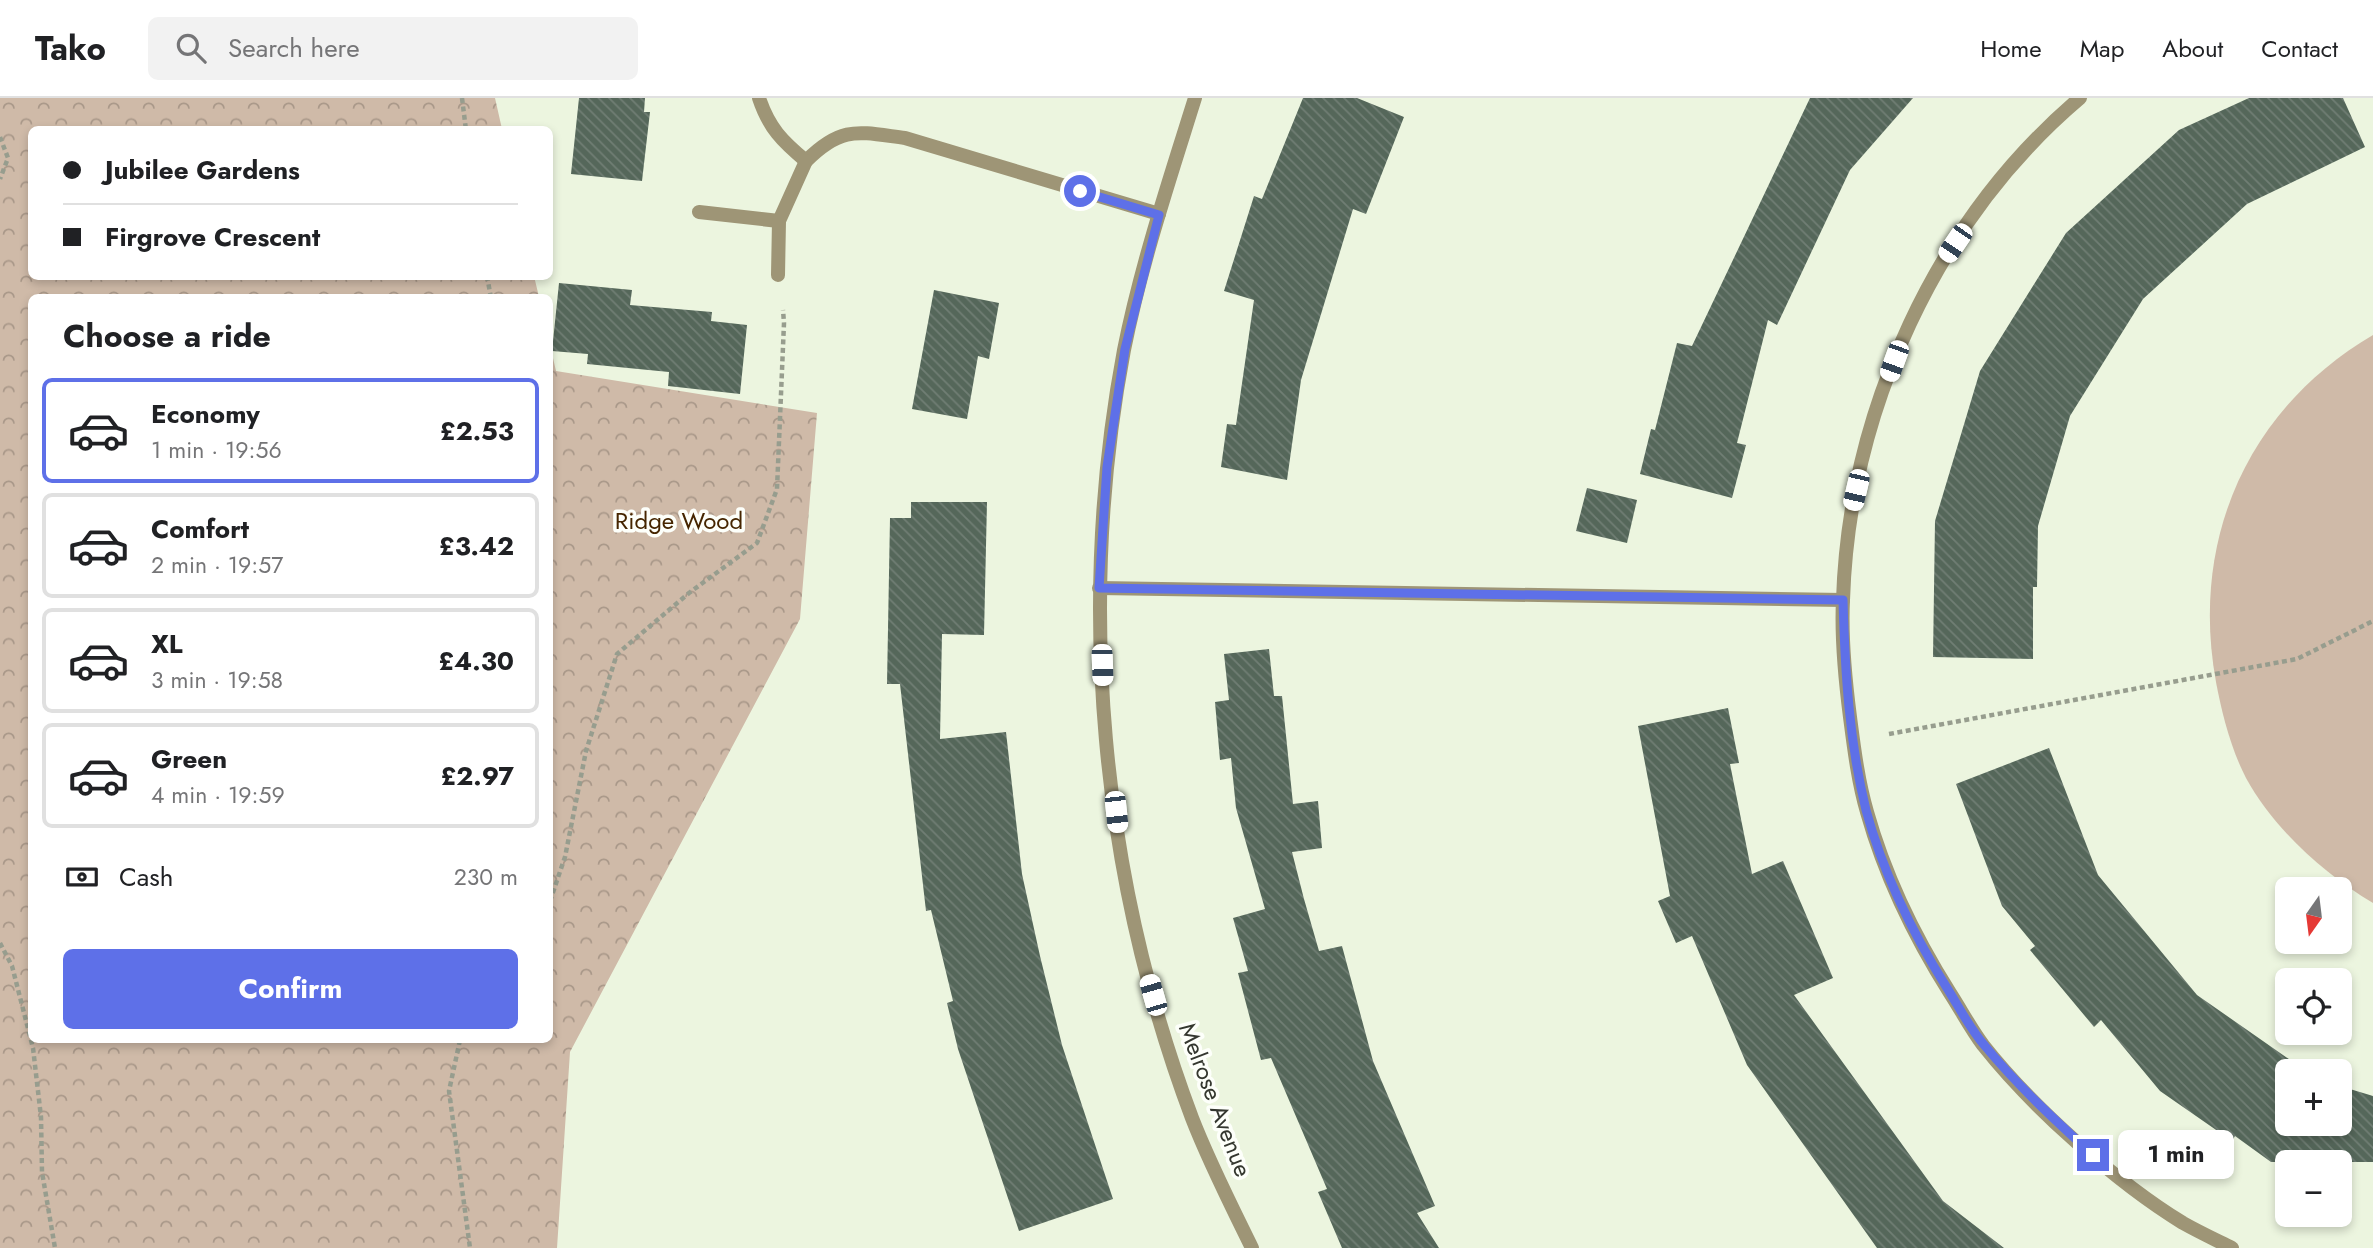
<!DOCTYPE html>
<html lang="en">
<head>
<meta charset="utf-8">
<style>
	body { margin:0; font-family:Jost,sans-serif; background:#f2f2f2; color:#202124; height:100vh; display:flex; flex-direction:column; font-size:26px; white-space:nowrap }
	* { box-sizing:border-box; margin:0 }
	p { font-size:23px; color:#757577 }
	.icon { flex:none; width:38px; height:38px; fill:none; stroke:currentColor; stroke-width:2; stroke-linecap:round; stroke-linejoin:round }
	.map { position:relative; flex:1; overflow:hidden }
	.details { position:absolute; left:28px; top:196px; width:525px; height:749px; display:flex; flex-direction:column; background:#fff; border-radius:10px; box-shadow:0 4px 10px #0003 }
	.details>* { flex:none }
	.top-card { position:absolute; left:28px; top:28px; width:525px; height:154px; border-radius:10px; box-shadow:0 4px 10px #0003; display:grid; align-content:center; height:154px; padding:0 35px; background:#fff }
	.needle { width:46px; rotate:194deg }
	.fabs { position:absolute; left:2275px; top:779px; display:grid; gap:14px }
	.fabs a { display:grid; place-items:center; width:77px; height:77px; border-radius:10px; background:#fff; box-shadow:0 4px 10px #0003; font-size:35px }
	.end { position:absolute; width:32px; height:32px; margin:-16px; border:9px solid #5e70e8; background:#fff; box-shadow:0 0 0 4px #fff }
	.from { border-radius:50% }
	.bubble { position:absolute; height:49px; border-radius:10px; background:#fff; box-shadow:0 4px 10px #0003; font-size:23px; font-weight:700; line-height:49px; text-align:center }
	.car { position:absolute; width:21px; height:42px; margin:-21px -10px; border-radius:9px; box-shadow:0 0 5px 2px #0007; background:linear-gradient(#fff 24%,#345 0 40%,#fff 0 76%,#345 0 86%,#fff 0) }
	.top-card b { display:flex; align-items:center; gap:24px; height:66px; font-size:26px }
	.top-card b+b { border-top:2px solid #e0e0e0 }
	.top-card i { width:18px; height:18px; background:#202124 }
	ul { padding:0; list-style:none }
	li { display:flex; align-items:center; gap:21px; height:105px; margin:0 14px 10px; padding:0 21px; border:4px solid #e0e0e0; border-radius:10px }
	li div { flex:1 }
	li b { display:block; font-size:26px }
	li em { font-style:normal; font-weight:700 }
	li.current { border-color:#5e70e8 }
	li>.icon { width:63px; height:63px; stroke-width:1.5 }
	h2 { padding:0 35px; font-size:32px; line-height:84px }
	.pay { display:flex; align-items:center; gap:18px; height:77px; padding:0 35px; font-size:26px }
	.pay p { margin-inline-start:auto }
	.button { display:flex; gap:14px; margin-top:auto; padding:14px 35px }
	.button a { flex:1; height:80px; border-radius:10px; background:#5e70e8; color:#fff; font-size:28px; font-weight:700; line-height:80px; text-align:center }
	header { display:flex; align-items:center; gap:42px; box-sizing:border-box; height:98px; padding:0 35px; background:#fff; border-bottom:2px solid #e0e0e0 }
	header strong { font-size:33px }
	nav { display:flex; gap:38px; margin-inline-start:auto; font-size:24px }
	.search { width:490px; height:63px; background:#f2f2f2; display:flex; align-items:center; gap:18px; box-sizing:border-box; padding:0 24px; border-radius:10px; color:#757577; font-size:26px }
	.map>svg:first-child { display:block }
	.grass { fill:#cfbaa8 }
	.forest { fill:url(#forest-crowns) }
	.building { fill:url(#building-back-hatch) }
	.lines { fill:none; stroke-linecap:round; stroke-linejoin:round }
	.path { stroke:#979d8e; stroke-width:4.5; stroke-dasharray:5 3.5; stroke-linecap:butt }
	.minor { stroke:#9e9576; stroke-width:14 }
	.route { stroke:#5e70e8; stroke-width:9 }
	.labels { text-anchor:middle; stroke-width:7; stroke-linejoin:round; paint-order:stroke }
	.park-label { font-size:24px; fill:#452500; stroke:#fdfffa }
	.street-label { font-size:24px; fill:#34372f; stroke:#fdfffa }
</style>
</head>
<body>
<header>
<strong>Tako</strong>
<div class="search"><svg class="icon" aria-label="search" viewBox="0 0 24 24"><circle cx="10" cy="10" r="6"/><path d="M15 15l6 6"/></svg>Search here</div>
<nav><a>Home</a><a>Map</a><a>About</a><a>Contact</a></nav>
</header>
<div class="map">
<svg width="2373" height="1150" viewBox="0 0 2373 1150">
	<defs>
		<pattern id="forest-crowns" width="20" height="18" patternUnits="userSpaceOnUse" patternTransform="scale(1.75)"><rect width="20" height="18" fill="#cfbaa8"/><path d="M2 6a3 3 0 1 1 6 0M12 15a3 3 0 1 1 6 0" fill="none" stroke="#a99889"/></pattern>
		<pattern id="building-back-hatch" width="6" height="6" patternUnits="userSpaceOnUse" patternTransform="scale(1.75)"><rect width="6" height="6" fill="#55675a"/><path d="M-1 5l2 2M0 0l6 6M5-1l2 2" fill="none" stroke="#707e74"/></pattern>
	</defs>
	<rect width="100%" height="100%" fill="#ecf5df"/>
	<!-- grass -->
	<path class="grass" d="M2373,237v568c-49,-29 -99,-74 -127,-125 -15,-29 -24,-64 -30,-96 -26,-142 31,-273 157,-347z"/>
	<!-- forest -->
	<polygon class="forest" points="0,0 495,0 502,31 32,32 32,178 534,178 539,199 32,200 32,942 550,942 550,247 556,273 817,315 800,521 570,954 557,1150 0,1150"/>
	<!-- building -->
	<g class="building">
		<polygon points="579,0 645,0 644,14 650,14 642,83 571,76"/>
		<polygon points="1303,0 1357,0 1404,19 1366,116 1353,111 1301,282 1287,382 1221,369 1227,326 1236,327 1254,202 1224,193 1254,98 1262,101"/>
		<polygon points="1810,0 1913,0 1850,72 1777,227 1768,222 1737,345 1746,347 1732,400 1640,376 1651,331 1655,332 1677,245 1692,248"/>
		<polygon points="2249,0 2343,0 2365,49 2247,106 2143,201 2070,318 2038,428 2037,489 2033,489 2033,561 1933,559 1935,423 1980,273 2066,135 2179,32"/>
		<polygon points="559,185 632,192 630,207 712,214 711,223 747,227 740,296 668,288 669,274 587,266 588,256 552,253"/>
		<polygon points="934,192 999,205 989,261 978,258 967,321 912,311"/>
		<polygon points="1587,390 1637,402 1627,445 1576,433"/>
		<polygon points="911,404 987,404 984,537 942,536 940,641 1006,634 1022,776 1040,858 1062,947 1113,1101 1019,1133 958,951 947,905 953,903 931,812 926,813 900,586 887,586 890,420 911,420"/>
		<polygon points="1269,551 1274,598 1282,598 1293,706 1318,703 1322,750 1292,754 1304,801 1319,853 1342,848 1373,963 1435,1108 1417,1115 1439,1150 1342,1150 1318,1094 1327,1091 1271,960 1261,962 1238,875 1248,873 1233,820 1265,811 1236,710 1231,660 1220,662 1215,604 1229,602 1224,556"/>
		<polygon points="1728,610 1739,665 1730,666 1752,776 1783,763 1833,880 1794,897 1943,1103 2004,1150 1877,1150 1747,967 1692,838 1676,845 1658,803 1670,798 1638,628"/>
		<polygon points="2049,650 2098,777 2197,897 2306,973 2287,973 2287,1026 2340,1026 2340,988 2373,998 2373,1064 2271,1064 2235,1038 2232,1043 2160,993 2101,922 2094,929 2030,852 2035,848 2002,808 1956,686"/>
	</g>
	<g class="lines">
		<!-- path -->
		<g class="path">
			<polyline points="462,0 466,32"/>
			<polyline points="0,39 8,60 0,81"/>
			<polyline points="487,178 491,200"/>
			<polyline points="1889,636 2297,561 2373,523"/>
			<polyline points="550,803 565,759 586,653 617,556 689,495 757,445 777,391 784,225 783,212"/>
			<polyline points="0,845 12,868 33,950 41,1019 42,1074 55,1150"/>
			<polyline points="460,942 449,993 470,1150"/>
		</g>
		<!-- minor -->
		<g class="minor">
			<path d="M759,0c10,30 23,43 47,63 36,-36 52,-29 99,-23l254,76"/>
			<path d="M1195,0c-26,83 -54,167 -71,252 -48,255 -23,526 68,768 17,44 39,87 60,130"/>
			<path d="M2080,0c-144,122 -231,313 -237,502 -2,39 2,78 7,117 4,31 8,64 17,95 18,64 47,124 83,181 11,17 21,36 33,52 49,62 133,137 200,178 16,9 33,17 49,25"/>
			<polyline points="699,114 779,123"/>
			<polyline points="778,177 779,123 806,63"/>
			<polyline points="1099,490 1843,502"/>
		</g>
	</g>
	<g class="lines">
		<!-- route -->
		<path class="route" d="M1080,93l79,24 -34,134 -18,118 -8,121 744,12c2,71 6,141 23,210 17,63 47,124 81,178 12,19 23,41 38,58 33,40 70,74 108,109"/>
	</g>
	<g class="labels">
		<!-- park labels -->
		<g class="park-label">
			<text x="679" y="431">Ridge Wood</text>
		</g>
		<!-- street labels -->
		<g class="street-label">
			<text transform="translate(1215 1002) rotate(69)" y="8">Melrose Avenue</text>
		</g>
	</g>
</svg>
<div class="fabs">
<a><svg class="needle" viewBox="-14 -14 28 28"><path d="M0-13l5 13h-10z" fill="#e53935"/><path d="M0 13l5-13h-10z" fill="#757577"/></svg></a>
<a><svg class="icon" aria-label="locate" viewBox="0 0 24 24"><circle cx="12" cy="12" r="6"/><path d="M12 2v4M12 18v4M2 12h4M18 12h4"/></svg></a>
<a>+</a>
<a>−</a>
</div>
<i class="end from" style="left:1080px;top:93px"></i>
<i class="end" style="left:2093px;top:1057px"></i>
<div class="bubble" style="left:2118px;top:1032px;width:116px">1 min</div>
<i class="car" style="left:1955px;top:145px;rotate:214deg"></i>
<i class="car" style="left:1894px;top:263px;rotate:200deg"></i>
<i class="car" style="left:1856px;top:392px;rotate:193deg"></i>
<i class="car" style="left:1102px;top:567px;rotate:178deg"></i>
<i class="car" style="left:1116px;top:714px;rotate:174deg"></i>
<i class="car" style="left:1153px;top:897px;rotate:344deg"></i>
<div class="top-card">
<b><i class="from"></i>Jubilee Gardens</b>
<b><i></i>Firgrove Crescent</b>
</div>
<section class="details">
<h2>Choose a ride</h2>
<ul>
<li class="current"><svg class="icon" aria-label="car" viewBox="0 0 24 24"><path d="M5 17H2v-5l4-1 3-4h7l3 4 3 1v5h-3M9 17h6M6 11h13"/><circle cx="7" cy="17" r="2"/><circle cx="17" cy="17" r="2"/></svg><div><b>Economy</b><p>1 min · 19:56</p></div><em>£2.53</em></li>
<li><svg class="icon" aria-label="car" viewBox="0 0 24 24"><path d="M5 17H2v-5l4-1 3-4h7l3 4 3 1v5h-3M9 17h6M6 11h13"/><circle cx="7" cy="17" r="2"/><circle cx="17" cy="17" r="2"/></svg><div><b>Comfort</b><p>2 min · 19:57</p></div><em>£3.42</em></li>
<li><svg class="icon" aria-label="car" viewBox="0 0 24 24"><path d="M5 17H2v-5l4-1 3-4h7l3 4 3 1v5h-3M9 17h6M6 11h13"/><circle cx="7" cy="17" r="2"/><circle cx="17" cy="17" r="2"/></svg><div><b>XL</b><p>3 min · 19:58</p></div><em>£4.30</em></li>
<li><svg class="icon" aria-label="car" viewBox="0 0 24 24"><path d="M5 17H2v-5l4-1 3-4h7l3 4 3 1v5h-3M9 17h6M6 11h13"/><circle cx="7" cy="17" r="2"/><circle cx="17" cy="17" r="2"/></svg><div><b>Green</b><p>4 min · 19:59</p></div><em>£2.97</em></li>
</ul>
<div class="pay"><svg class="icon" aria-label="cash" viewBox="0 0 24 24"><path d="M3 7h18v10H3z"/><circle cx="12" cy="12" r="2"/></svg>Cash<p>230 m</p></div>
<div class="button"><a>Confirm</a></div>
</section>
</div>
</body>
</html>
